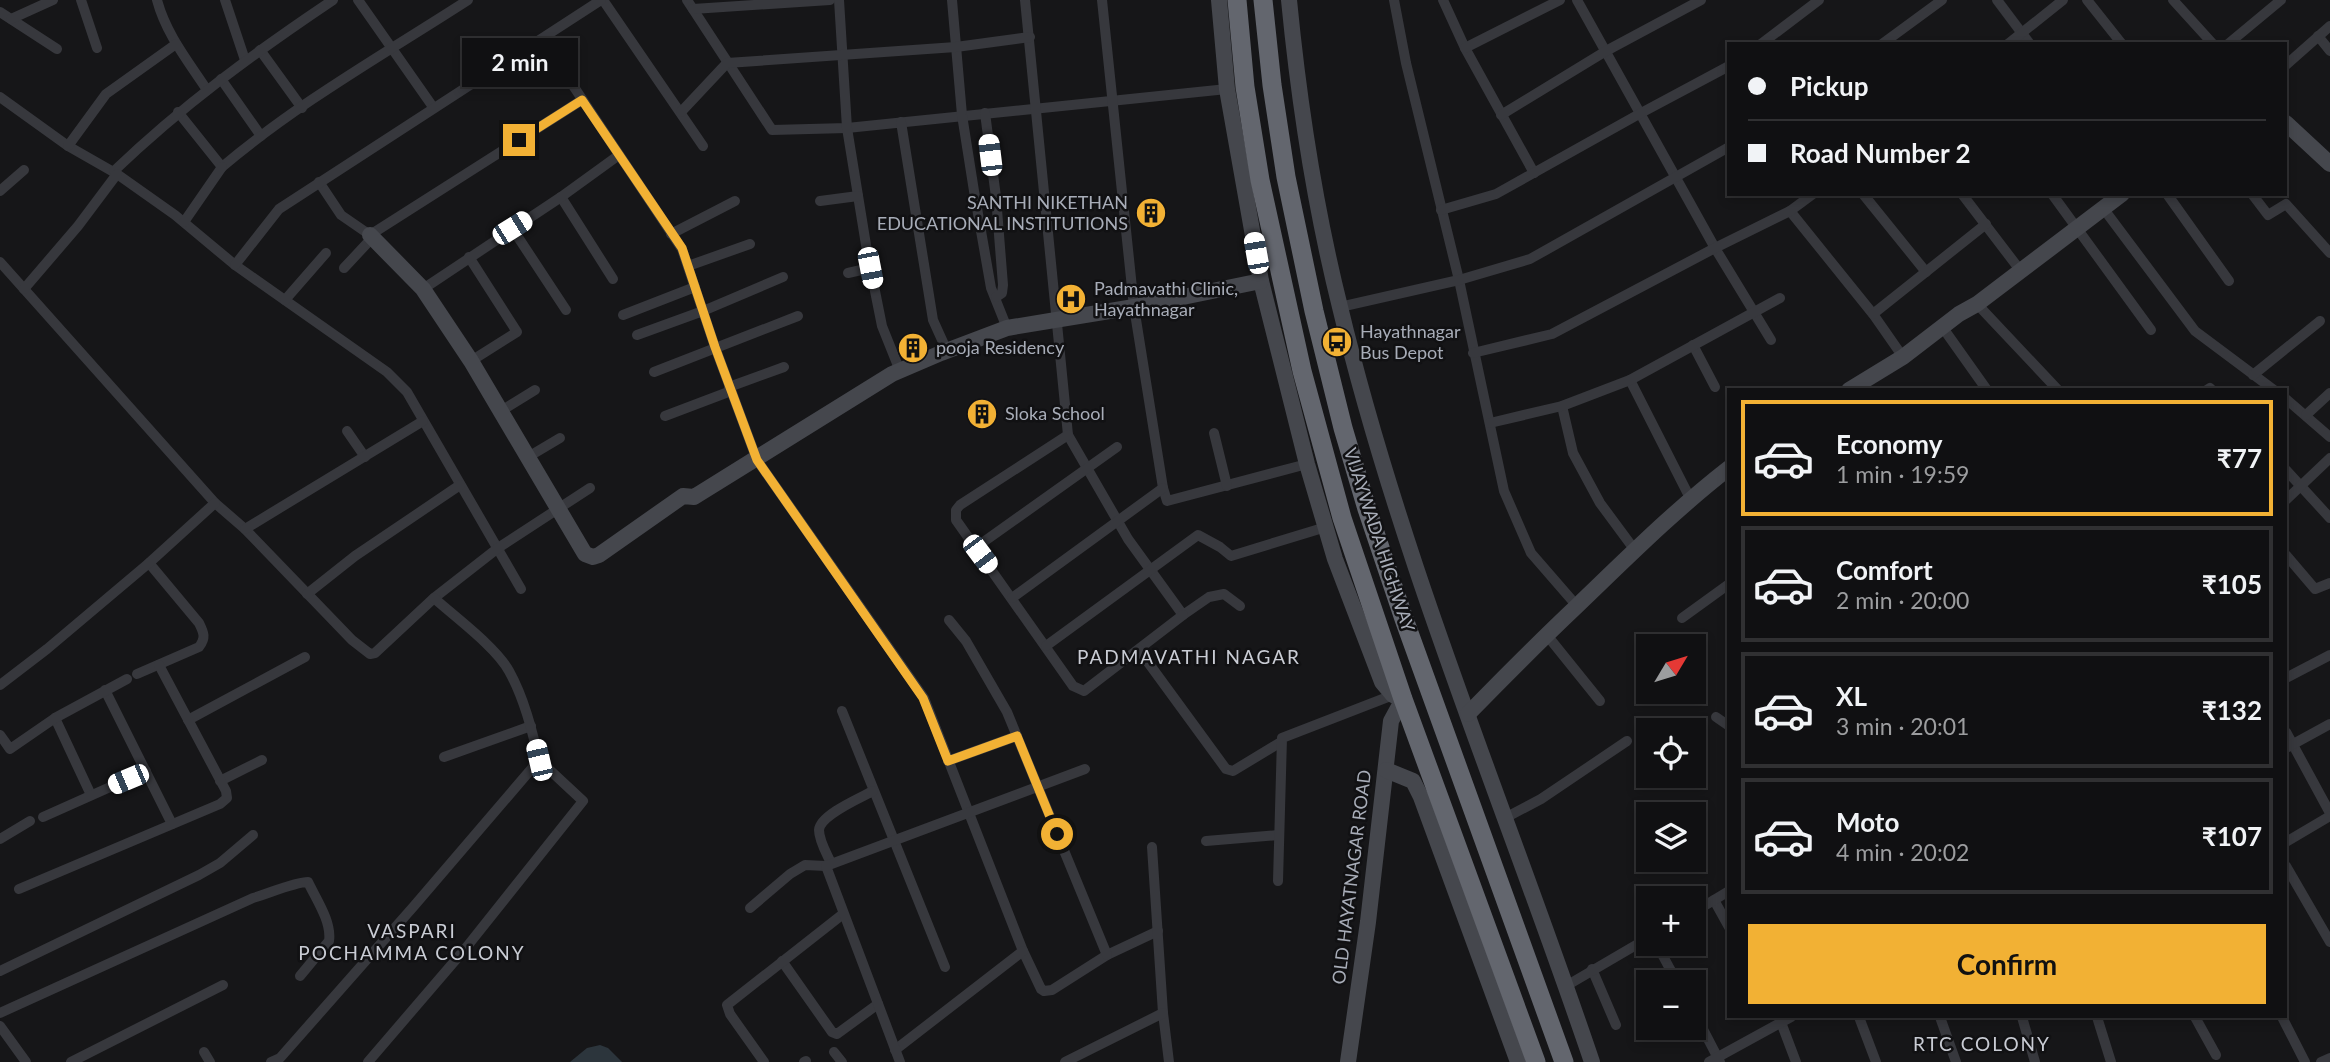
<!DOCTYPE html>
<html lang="en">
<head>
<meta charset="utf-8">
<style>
	body { margin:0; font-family:Lato,sans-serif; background:#1e1e20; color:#f1f3f6; height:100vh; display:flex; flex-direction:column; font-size:26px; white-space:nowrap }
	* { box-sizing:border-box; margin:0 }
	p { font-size:23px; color:#9c9d9f }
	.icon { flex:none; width:38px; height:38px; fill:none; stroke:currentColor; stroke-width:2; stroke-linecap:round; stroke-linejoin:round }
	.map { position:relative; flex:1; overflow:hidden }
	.side { position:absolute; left:1727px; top:388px; width:560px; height:630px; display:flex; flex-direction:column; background:#101012; border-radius:0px; box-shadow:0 4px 10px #0003,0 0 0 2px #303032 }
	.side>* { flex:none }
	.banner { position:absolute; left:1727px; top:42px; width:560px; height:154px; border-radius:0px; box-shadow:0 4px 10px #0003,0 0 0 2px #303032; display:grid; align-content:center; height:154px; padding:0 21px; background:#101012 }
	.needle { width:46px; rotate:52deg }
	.controls { position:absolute; left:1636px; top:634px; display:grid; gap:14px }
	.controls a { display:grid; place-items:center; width:70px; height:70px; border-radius:0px; background:#101012; box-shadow:0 4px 10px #0003,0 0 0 2px #303032; font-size:35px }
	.end { position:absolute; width:32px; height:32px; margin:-16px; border:9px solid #f2b134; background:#111; box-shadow:0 0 0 4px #111 }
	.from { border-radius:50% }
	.bubble { position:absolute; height:49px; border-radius:0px; background:#101012; box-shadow:0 4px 10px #0003,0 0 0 2px #303032; font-size:23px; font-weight:700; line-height:49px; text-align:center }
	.car { position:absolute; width:21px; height:42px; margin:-21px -10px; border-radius:9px; box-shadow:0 0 5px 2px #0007; background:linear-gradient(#fff 24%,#345 0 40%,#fff 0 76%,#345 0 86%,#fff 0) }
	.banner b { display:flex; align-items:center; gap:24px; height:66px; font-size:26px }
	.banner b+b { border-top:2px solid #303032 }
	.banner i { width:18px; height:18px; background:#f1f3f6 }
	ul { padding:12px 0 0; list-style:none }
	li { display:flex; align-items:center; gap:21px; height:116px; margin:0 14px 10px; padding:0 7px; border:4px solid #303032; border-radius:0px }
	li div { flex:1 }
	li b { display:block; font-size:26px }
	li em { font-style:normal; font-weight:700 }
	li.active { border-color:#f2b134 }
	li>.icon { width:63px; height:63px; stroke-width:1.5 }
	.cta { display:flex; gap:14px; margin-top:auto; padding:14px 21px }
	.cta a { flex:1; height:80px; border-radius:0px; background:#f2b134; color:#111; font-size:28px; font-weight:700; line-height:80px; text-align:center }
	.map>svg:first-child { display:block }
	.water { fill:#2c353c }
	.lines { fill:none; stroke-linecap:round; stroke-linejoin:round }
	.street { stroke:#37383d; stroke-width:10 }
	.secondary { stroke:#45474d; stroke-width:16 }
	.highway { stroke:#63666e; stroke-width:19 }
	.route { stroke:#f2b134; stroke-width:9 }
	.labels { text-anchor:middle; stroke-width:5; stroke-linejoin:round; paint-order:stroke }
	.poi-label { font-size:18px; fill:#a8adb8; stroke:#111113; text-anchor:start }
	.street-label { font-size:18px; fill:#a8adb8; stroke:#111113 }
	.neighbourhood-label { font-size:19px; letter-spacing:2px; fill:#c9ccd4; stroke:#111113 }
</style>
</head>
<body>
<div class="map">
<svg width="2330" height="1062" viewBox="0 0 2330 1062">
	<rect width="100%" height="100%" fill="#161618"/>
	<!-- water -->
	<polygon class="water" points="600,1045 608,1048 622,1062 570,1062 587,1048"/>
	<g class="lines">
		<!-- street -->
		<g class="street">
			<polyline points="81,0 97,48"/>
			<path d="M157,0c9,34 31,61 50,90"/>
			<polyline points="225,0 245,60"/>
			<polyline points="358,0 433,107"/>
			<polyline points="603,0 703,146"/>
			<polyline points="687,0 772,130 847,128 1227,89"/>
			<polyline points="839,0 847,128 867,251 882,326 900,371"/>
			<polyline points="952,0 962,115 974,191 991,288 1007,328"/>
			<polyline points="1025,0 1068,435 1128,539 1183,615 1209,597 1224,594 1240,606"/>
			<polyline points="1102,0 1134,307 1163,488 1167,501 1307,464"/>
			<polyline points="1394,0 1406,63 1459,280 1504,491 1531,553 1577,606"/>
			<polyline points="1443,0 1465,48 1534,173"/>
			<polyline points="1577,0 1715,248 1771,340"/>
			<polyline points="1997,0 2030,44"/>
			<polyline points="2087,0 2122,44"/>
			<polyline points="2173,0 2213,44"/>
			<polyline points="693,9 830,0"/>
			<polyline points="0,12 57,49"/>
			<polyline points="11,19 53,0"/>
			<polyline points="2318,36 2330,51"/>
			<polyline points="542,39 682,249 715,347 757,460 924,698 1023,951 1041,989 1044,991 1052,990 1107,955 1158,931"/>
			<polyline points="1761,44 1819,0"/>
			<polyline points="1882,44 1942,0"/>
			<polyline points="2008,44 2063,0"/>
			<polyline points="2228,44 2281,0"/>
			<polyline points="1465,48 1560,0"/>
			<polyline points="260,50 302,108"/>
			<polyline points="2286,65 2330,26"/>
			<polyline points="221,79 261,136"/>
			<polyline points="0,97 68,146 117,174 175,215 235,265 387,372 407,392 521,589"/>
			<path d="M178,112l44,55c74,-63 164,-114 246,-167"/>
			<polyline points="681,112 727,63 956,47 1030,37"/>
			<polyline points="985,113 996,197 1003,285 1002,293 996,297"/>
			<polyline points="1501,115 1606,51 1701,0"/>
			<polyline points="901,122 933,320 947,351"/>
			<polyline points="68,146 106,94 176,44"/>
			<path d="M114,171c69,-66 140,-118 219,-171"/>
			<polyline points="319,182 341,215 370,235 582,100"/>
			<polyline points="0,191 24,170"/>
			<polyline points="1863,194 1926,272"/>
			<polyline points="1962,194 2020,270"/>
			<polyline points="2052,194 2151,330"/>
			<polyline points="2167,194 2229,281"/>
			<polyline points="2252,194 2268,215 2286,204 2330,253"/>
			<polyline points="561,197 613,279"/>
			<polyline points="820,201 858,196"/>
			<polyline points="2103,208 2195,331 2274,390"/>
			<polyline points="1441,210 1496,194 1641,113 1729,66"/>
			<polyline points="1790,211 1873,314 1903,357"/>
			<polyline points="184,222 222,167"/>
			<polyline points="512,228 566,310"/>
			<polyline points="671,234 735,201"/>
			<polyline points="469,257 517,332 471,361"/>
			<polyline points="0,262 215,503 245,529 352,640 370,654 375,653 434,598 498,548 590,488"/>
			<polyline points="235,265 279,209 601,0"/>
			<polyline points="688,266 750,244"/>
			<polyline points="344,268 372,238"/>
			<polyline points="848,273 870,268"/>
			<polyline points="24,289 78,226 117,174"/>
			<polyline points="423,289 561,197 619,155"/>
			<polyline points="285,300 326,253"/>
			<polyline points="1977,304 2058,390"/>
			<polyline points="1340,307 1459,280 1530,259 1729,147"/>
			<polyline points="1873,314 1986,224"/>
			<polyline points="623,315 695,287"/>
			<polyline points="1943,328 1987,390"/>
			<polyline points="637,335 703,311 783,277"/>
			<polyline points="1693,345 1715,387"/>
			<polyline points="1473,353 1552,334 1715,248 1790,211 1813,194"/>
			<polyline points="654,372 798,316"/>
			<polyline points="2253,375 2320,321"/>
			<polyline points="1630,380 1690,498"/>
			<polyline points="729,387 784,367"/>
			<polyline points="2207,390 2210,388 2212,390"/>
			<polyline points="2286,399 2330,437"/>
			<polyline points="1562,406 1573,453 1600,503 1634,549"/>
			<polyline points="501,411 535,390"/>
			<polyline points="2306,415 2330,393"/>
			<polyline points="665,416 731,391"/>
			<polyline points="1490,423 1562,406 1630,380 1780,298"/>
			<polyline points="347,431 365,457"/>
			<polyline points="1214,433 1227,486"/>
			<polyline points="1068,435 960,505 956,510 956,520 1073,686 1084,691 1183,615"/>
			<polyline points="528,457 560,438"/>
			<polyline points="2286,470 2330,518"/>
			<polyline points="2286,500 2330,458"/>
			<polyline points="245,529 423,421"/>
			<polyline points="975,548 1117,447"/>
			<polyline points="2286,555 2315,589 2330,583"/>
			<polyline points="307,594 355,556 460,485"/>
			<polyline points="1012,598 1163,488"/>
			<polyline points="1682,618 1729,584"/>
			<polyline points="949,620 966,641 1007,712 1107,955"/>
			<polyline points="1546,634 1600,701"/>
			<polyline points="1046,646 1198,535 1220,547 1231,556 1326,527"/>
			<polyline points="1139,650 1226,769 1233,771 1281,742"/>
			<path d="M137,674l62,-27c7,-9 5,-14 0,-24l-50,-60"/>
			<polyline points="2286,678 2330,655"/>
			<polyline points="0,685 47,649 149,563 215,503"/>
			<polyline points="105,690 172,824"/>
			<polyline points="842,711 945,967"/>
			<polyline points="1716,717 1729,726"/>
			<polyline points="55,718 91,795"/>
			<polyline points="188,720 305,657"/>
			<polyline points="2286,732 2330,813"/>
			<polyline points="0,735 10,749 55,718 127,679"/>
			<polyline points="2286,748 2330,724"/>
			<polyline points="444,757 531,726"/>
			<polyline points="948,761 1017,736"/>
			<polyline points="220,781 262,760"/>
			<polyline points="43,817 146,771"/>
			<polyline points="1505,818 1541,799 1627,741"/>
			<polyline points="0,839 30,821"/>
			<polyline points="1206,841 1279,835"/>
			<polyline points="2286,842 2330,816"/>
			<polyline points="1152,847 1163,1013 1169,1062"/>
			<path d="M831,863c-4,-9 -12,-22 -12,-33 1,-15 41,-32 54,-39"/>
			<polyline points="2286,866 2330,942"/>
			<polyline points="1278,881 1282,738 1393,695"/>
			<polyline points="19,889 220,804 227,798 226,791 159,665"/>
			<polyline points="1714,900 1729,927"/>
			<polyline points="750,908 790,874 805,865 826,866"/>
			<polyline points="1694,912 1729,891"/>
			<polyline points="1656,943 1677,982"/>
			<polyline points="782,961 832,1032 837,1034 878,1004"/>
			<polyline points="1592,969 1616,1025"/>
			<polyline points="0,971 199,875 220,863 253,835"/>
			<polyline points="1566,986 1648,938"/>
			<polyline points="1694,1012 1720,1062"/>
			<path d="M0,1013l253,-115c15,-4 41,-16 55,-16 8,17 24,40 21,59l-29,35"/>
			<polyline points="1779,1017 1796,1062"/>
			<polyline points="1859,1017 1876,1062"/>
			<polyline points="1940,1017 1956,1062"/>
			<polyline points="2022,1017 2035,1062"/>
			<polyline points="2097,1017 2111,1062"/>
			<polyline points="2195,1017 2216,1055"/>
			<polyline points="2282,1017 2305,1062"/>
			<polyline points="0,1026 26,1062"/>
			<polyline points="895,1050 1023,951"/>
			<polyline points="204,1052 210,1062"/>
			<polyline points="834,1052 842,1062"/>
			<polyline points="71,1062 223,985"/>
			<path d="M271,1062l9,-4 134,-152 125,-146c-7,-30 -15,-62 -30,-89 -13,-24 -54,-54 -75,-73"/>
			<polyline points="368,1062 465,949 583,801 539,760"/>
			<polyline points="764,1062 730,1014 727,1005 843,914"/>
			<polyline points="804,1062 806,1061"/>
			<polyline points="900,1062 826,866 1085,769"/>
			<polyline points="1065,1062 1163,1013"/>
			<polyline points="1709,1062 1791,1017"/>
			<polyline points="2321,1062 2330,1058"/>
		</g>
		<!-- secondary -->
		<g class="secondary">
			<polyline points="1219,0 1227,89 1261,281 1307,464 1335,559 1382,682 1393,695 1403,699 1391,721 1368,922 1348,1062"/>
			<path d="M1289,0c10,103 26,207 51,307 62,258 167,504 252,755"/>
			<polyline points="2286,123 2330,164"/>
			<polyline points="370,235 423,289 471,361 585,554 593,557 599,555 683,496 694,497 892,374 941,353 1007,328 1134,307 1261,281"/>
			<polyline points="1849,390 1903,357 1959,314 1977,304 2122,194"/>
			<path d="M1468,714c36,-37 73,-74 110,-109 50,-48 97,-95 151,-137"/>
			<polyline points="1386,770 1413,781 1421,797 1518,1062"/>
		</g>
		<!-- highway -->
		<g class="highway">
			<polyline points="1237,0 1245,87 1260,180 1302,371 1342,518 1403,699 1536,1062"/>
			<polyline points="1263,0 1272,85 1286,177 1314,311 1343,428 1367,509 1404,619 1564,1062"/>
		</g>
	</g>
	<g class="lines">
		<!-- route -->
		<polyline class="route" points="519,140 582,100 682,248 715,347 757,460 923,698 948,761 1017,736 1057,834"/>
	</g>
	<!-- icons -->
	<defs>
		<g id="building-disc" transform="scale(1.575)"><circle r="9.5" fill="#f2b134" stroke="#111113"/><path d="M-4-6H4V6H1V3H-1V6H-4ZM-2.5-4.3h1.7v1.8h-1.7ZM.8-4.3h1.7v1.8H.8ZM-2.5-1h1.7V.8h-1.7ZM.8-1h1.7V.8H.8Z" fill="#111"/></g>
		<g id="hospital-disc" transform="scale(1.575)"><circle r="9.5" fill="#f2b134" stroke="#111113"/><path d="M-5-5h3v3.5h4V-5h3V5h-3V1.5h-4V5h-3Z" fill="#111"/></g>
		<g id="bus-disc" transform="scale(1.575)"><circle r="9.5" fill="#f2b134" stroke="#111113"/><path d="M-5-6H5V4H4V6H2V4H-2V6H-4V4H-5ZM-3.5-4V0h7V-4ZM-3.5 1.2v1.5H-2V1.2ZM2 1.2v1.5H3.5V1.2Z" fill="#111"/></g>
	</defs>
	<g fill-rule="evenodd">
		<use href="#building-disc" x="1151" y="213"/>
		<use href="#hospital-disc" x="1071" y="299"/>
		<use href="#bus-disc" x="1337" y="342"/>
		<use href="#building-disc" x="913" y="348"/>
		<use href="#building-disc" x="982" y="414"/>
	</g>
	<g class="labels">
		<!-- poi labels -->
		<g class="poi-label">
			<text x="1128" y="209" text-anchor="end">SANTHI NIKETHAN<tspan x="1128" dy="21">EDUCATIONAL INSTITUTIONS</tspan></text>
			<text x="1094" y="295">Padmavathi Clinic,<tspan x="1094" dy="21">Hayathnagar</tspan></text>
			<text x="1360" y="338">Hayathnagar<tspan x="1360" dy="21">Bus Depot</tspan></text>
			<text x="936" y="354">pooja Residency</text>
			<text x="1005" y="420">Sloka School</text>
		</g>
		<!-- street labels -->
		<g class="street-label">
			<text transform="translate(1379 540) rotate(72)" y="6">VIJAYWADA HIGHWAY</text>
			<text transform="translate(1352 877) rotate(-83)" y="6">OLD HAYATNAGAR ROAD</text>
		</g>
		<!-- neighbourhood labels -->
		<g class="neighbourhood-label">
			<text x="1189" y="664">PADMAVATHI NAGAR</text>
			<text x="412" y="938">VASPARI<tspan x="412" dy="22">POCHAMMA COLONY</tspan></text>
			<text x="1982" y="1051">RTC COLONY</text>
		</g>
	</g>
</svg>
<div class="controls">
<a><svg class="needle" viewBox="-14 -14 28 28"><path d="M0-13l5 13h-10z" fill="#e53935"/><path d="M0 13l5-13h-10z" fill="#9c9d9f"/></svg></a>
<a><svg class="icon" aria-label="locate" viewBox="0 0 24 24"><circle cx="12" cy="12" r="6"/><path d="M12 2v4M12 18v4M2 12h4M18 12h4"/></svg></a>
<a><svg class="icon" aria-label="layers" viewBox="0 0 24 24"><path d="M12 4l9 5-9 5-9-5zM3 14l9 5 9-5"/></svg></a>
<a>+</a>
<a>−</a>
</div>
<i class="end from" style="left:1057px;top:834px"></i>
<i class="end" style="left:519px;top:140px"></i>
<div class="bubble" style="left:462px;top:38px;width:116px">2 min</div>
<i class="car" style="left:990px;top:155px;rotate:353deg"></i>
<i class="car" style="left:512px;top:228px;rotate:58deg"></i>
<i class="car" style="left:1256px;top:253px;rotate:350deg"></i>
<i class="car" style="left:870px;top:268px;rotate:169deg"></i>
<i class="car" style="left:980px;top:554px;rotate:143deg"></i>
<i class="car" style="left:539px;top:760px;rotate:347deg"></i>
<i class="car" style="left:128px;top:779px;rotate:247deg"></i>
<div class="banner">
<b><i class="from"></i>Pickup</b>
<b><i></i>Road Number 2</b>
</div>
<section class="side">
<ul>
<li class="active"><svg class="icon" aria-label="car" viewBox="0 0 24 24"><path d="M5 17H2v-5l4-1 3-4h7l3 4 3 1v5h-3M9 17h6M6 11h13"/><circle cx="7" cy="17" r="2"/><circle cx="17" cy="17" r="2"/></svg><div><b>Economy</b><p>1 min · 19:59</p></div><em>₹77</em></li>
<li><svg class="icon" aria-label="car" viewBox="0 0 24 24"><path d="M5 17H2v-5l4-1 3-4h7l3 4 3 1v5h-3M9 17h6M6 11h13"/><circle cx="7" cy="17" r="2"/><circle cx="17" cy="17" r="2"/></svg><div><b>Comfort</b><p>2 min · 20:00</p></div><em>₹105</em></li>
<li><svg class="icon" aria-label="car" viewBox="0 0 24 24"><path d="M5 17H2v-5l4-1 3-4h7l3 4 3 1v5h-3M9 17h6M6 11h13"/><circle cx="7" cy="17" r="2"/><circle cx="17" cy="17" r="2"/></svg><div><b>XL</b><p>3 min · 20:01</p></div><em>₹132</em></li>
<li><svg class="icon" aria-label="car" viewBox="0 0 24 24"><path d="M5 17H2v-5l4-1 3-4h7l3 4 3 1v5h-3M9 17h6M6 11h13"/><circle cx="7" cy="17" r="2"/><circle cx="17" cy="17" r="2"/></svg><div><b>Moto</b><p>4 min · 20:02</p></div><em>₹107</em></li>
</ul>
<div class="cta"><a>Confirm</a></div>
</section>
</div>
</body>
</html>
